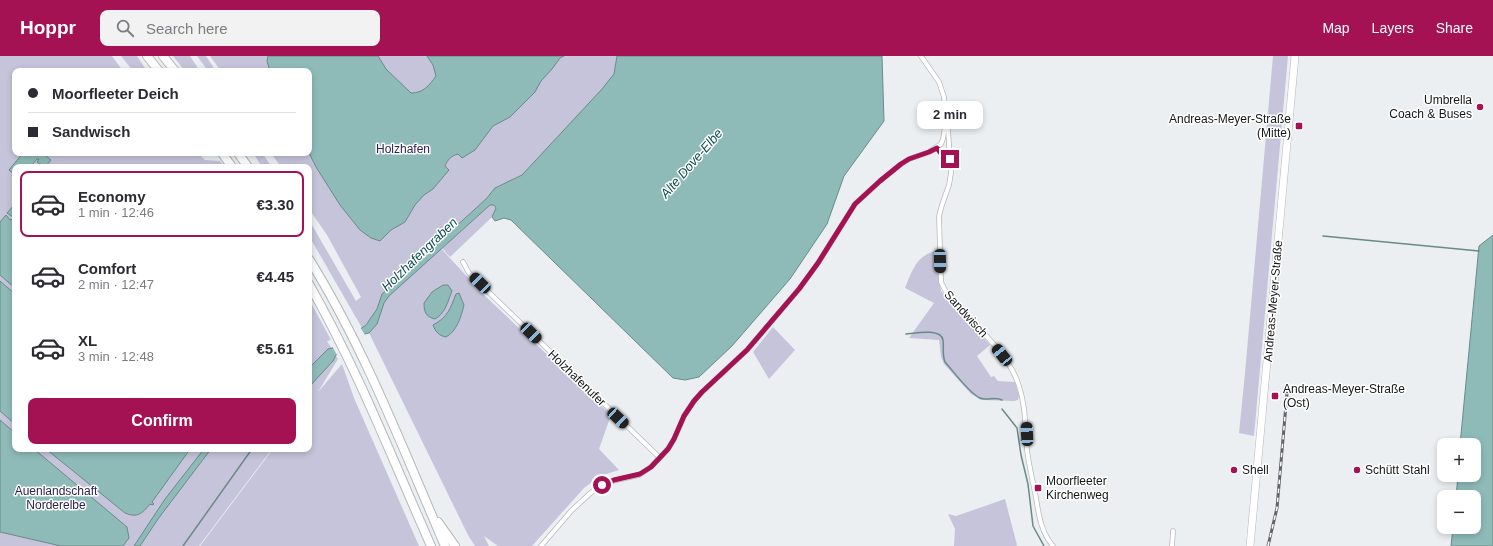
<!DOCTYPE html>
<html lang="en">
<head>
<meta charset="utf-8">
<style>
	body { margin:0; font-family:Helvetica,sans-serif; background:#f2f2f3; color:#2b2b33; height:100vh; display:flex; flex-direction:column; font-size:15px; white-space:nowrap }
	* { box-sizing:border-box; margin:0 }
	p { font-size:13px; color:#7c7c81 }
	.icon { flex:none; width:22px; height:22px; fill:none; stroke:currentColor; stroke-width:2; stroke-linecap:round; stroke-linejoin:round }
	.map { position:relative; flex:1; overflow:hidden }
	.side { position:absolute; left:12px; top:108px; width:300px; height:288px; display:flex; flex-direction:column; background:#fff; border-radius:8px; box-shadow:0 2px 6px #0003 }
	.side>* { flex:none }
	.guide { position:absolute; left:12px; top:12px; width:300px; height:88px; border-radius:8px; box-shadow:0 2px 6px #0003; display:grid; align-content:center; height:88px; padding:0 16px; background:#fff }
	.controls { position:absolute; left:1437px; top:382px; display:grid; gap:8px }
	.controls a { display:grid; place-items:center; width:44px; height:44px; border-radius:8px; background:#fff; box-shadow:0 2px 6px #0003; font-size:20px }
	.end { position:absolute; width:18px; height:18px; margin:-9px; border:5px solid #a41254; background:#fff; box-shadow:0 0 0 2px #fff }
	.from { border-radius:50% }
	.bubble { position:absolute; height:28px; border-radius:8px; background:#fff; box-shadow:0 2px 6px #0003; font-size:13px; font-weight:800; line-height:28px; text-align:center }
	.car { position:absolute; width:12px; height:24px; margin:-12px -6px; border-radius:5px; box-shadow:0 0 3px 1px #0007; background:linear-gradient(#222 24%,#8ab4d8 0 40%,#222 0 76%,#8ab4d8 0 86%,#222 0) }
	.guide b { display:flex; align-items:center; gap:14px; height:38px; font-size:15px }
	.guide b+b { border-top:1px solid #e1e1e2 }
	.guide i { width:10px; height:10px; background:#2b2b33 }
	ul { padding:7px 0 0; list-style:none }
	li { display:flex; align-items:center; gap:12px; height:66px; margin:0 8px 6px; padding:0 8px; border:2px solid transparent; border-radius:8px }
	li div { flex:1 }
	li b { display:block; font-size:15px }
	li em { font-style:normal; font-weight:800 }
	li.selected { border-color:#a41254 }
	li>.icon { width:36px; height:36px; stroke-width:1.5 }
	.primary-button { display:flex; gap:8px; margin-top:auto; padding:8px 16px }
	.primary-button a { flex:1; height:46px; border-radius:8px; background:#a41254; color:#fff; font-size:16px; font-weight:800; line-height:46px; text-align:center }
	header { display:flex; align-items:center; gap:24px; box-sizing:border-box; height:56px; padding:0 20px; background:#a41254; color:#fff }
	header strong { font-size:19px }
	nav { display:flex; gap:22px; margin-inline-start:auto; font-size:14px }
	.search { width:280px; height:36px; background:#f2f2f3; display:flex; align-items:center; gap:10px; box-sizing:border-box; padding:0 14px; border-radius:8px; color:#7c7c81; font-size:15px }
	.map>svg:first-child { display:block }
	.green { fill:#c5c4da }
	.water { fill:#8ebbb8; stroke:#6a8a88 }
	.pier { fill:#ebeff2 }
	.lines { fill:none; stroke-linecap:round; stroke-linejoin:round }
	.stream { stroke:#6a8a88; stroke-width:1.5 }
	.street-casing { stroke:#b5b9bc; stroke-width:5.5 }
	.primary-casing { stroke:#b5b9bc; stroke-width:8 }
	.highway-casing { stroke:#b5b9bc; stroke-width:10 }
	.street { stroke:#fff; stroke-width:4 }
	.primary { stroke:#fff; stroke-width:7 }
	.highway { stroke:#fff; stroke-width:8 }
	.rail-casing { stroke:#626465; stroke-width:3 }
	.rail { stroke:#fff; stroke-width:1.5; stroke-dasharray:4.5; stroke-linecap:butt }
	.route { stroke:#a41254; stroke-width:5 }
	.poi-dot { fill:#a41254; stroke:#fff; stroke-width:1.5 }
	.labels { text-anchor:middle; stroke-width:3; stroke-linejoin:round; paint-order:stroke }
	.poi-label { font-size:12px; fill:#151617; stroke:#fff; text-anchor:start }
	.park-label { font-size:12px; fill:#2a234e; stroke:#fff }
	.street-label { font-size:12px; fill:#151617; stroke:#fff }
	.water-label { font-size:13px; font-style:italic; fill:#0c4e4c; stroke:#fff }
</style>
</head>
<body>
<header>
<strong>Hoppr</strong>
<div class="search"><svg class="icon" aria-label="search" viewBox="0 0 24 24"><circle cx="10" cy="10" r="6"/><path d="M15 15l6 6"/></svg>Search here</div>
<nav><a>Map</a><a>Layers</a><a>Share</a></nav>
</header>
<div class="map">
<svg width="1493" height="490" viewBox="0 0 1493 490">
	<rect width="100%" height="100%" fill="#ebeff2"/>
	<!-- green -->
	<g class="green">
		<polygon points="0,0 112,0 123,15 15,15 15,97 198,97 205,104 220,105 225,111 15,111 15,393 272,393 199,490 0,490"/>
		<polygon points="121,0 137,0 147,15 133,15"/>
		<polygon points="173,0 190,0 200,15 185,15"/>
		<polygon points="197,0 206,0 216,15 208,15"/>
		<polygon points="210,0 637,0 522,119 495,132 486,143 437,188 484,239 611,359 599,393 619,414 600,420 584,432 532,490 498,490 484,480 489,490 475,490 468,479 373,285 369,277 370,276 368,266 362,272 309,180 309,164 356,245 361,241 327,179 309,153 309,111 281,111 271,97 309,97 309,15 221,15"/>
		<polygon points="1273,0 1288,0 1254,380 1239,377 1245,317"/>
		<polygon points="253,97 262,97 272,111 262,111"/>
		<polygon points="490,149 494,149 496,152 492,161 450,201 442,192"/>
		<path d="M937,195l1,25 3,15 49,54 -13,11 14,21 3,-1 4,5 17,1 4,14 -1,4 -4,1 -33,-1 -10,-6 -27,-30 -3,-7 -2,-17 -30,-2 25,-35 -29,-15c7,-17 12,-34 32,-37z"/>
		<polygon points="309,243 331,284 327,285 338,303 318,336 342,308 354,342 419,490 200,490 273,393 309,393"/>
		<polygon points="773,271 795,294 769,323 753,296"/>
		<polygon points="1005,443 1017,489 1016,490 954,490 955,473 948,458 956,460"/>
	</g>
	<!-- water -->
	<g class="water">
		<path d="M268,0h110l8,13 25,24c12,0 18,-7 25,-17l-3,-11 -6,-9h137l-4,2 -8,11 -11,12 -6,11 -25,25 -17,9 -18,24 -13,8 -4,-4c-7,2 -10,5 -13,12l4,4 -16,19 -9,6 -9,10 -10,17 -14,8 -11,11 -9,-3 -11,-8 -20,-25 -24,-38 -7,-14v-82h-39l-3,-10z"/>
		<polygon points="617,0 882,0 884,65 844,120 827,168 790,223 732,290 699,321 685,324 673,322 511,164 504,162 495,165 492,161 496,152 494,149 490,149 389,240 384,247 377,268 369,277 365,278 336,299 333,305 309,331 309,312 328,293 332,292 366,269 377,253 382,238 486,143 495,132 522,119 602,33 614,18"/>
		<polygon points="23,97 44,98 51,104 45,111 37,106 39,103 37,103 30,111 15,111 15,119 9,114"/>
		<polygon points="15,148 15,232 0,219 0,166 6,159 10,164 13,163 13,161 7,157"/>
		<polygon points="1493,179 1493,490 1451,490 1453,471 1474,471 1474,441 1456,441 1458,419 1474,419 1474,389 1460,389 1479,190"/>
		<polygon points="0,225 15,238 15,368 0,355"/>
		<path d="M443,229h5l4,6c-4,10 -7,23 -17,28 -9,-2 -11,-7 -11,-16l8,-11z"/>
		<path d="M459,237l5,12c-3,12 -7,26 -18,32 -7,-1 -11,-6 -13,-12 15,-8 17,-16 23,-31z"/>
		<polygon points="0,364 15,377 15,393 34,393 127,471 129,482 123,490 61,490 0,476"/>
		<path d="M46,393h143l-1,3 -36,50 2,2 -1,1 -3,-1c-8,10 -13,14 -25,9z"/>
		<polygon points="204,393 211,393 158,463 140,490 134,490 165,443"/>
	</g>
	<!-- pier -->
	<polygon class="pier" points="360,271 365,279 337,299 332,290"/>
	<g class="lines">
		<!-- stream -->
		<g class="stream">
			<polyline points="1323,180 1479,195"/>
			<path d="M906,278c10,-1 35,-6 37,6 1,8 -1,14 2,22 9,10 24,31 35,36 7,3 15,-2 22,2"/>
			<polyline points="1002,353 1017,372 1021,399 1028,428 1033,470 1044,490"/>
			<polyline points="183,490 252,393"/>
		</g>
		<!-- street casing -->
		<g class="street-casing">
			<g id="street">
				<path d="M946,67l2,7 3,43 -2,12 -7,20 -3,11 2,66c5,13 15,22 24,32 20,21 45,43 54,72 7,21 6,42 8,64 2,16 6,32 9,48 3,18 5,34 17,48"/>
				<polyline points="937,92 951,110"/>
				<polyline points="463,206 469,217 660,402"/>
				<polyline points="541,490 572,454 594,434 608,426 639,419 651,411 668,393 674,383 684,360 694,345 701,337 747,294 799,233 818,207 855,148 880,125 901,108 909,103 929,96 941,88 943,83 946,65 944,41 939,26 921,0"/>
				<polyline points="1172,490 1173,475"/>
			</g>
		</g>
		<!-- primary casing -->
		<g class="primary-casing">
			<polyline id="primary" points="1250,490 1295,0"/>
		</g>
		<!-- highway casing -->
		<g class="highway-casing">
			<g id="highway">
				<polyline points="147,0 159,15"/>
				<polyline points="163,0 175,15"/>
				<polyline points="222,97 232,111"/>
				<polyline points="238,97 248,111"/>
				<path d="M309,203c56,90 94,190 136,287"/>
				<path d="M309,228c48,84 83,174 122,262"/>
				<polyline points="438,466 455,490"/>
			</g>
		</g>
		<!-- street -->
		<use href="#street" class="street"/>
		<!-- primary -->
		<use href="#primary" class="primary"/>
		<!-- highway -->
		<use href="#highway" class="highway"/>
		<!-- rail casing -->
		<g class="rail-casing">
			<polyline id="rail" points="1268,490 1277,452 1287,337"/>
		</g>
		<!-- rail -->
		<use href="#rail" class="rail"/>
	</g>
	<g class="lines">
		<!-- route -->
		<polyline class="route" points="602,429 614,424 640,418 651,411 668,393 674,383 684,360 694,345 702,336 747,294 799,233 818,207 855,148 880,125 901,108 909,103 929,96 937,92 951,110 950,103"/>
	</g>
	<!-- markers -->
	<g class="poi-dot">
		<circle cx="1480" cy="51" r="4"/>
		<rect x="1295" y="66" width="8" height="8" rx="2"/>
		<rect x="1271" y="336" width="8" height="8" rx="2"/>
		<circle cx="1234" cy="414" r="4"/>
		<circle cx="1357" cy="414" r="4"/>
		<rect x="1034" y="428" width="8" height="8" rx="2"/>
	</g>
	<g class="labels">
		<!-- poi labels -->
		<g class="poi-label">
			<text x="1472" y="48" text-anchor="end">Umbrella<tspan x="1472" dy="14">Coach &amp; Buses</tspan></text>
			<text x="1291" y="67" text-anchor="end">Andreas-Meyer-Straße<tspan x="1291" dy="14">(Mitte)</tspan></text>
			<text x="1283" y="337">Andreas-Meyer-Straße<tspan x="1283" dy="14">(Ost)</tspan></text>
			<text x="1242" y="418">Shell</text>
			<text x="1365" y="418">Schütt Stahl</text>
			<text x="1046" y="429">Moorfleeter<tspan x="1046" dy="14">Kirchenweg</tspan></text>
		</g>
		<!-- park labels -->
		<g class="park-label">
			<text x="403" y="97">Holzhafen</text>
			<text x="56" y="439">Auenlandschaft<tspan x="56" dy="14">Norderelbe</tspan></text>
		</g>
		<!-- street labels -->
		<g class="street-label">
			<text transform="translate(1273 245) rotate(-85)" y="4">Andreas-Meyer-Straße</text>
			<text transform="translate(966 258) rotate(48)" y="4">Sandwisch</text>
			<text transform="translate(577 322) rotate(44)" y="4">Holzhafenufer</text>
		</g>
		<!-- water labels -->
		<g class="water-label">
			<text transform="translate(691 107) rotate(-49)" y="5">Alte Dove-Elbe</text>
			<text transform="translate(419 198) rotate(-44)" y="5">Holzhafengraben</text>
		</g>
	</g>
</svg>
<div class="controls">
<a>+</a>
<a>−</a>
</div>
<i class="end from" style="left:602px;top:429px"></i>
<i class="end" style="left:950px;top:103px"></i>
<div class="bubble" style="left:917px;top:45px;width:66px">2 min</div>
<i class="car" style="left:940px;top:205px;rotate:179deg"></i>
<i class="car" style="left:480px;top:227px;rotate:314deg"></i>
<i class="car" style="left:531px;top:277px;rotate:134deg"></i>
<i class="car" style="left:1002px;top:299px;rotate:321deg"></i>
<i class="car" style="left:618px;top:362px;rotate:133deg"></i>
<i class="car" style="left:1027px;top:378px;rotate:357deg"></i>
<div class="guide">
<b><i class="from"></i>Moorfleeter Deich</b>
<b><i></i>Sandwisch</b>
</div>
<section class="side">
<ul>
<li class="selected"><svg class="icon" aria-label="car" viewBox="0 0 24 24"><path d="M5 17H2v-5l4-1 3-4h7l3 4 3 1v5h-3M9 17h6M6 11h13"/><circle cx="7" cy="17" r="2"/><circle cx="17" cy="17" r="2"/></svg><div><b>Economy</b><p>1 min · 12:46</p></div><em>€3.30</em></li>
<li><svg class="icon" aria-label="car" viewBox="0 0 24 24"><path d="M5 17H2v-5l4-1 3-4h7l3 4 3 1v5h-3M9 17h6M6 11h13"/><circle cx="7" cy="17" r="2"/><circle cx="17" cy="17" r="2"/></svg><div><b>Comfort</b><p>2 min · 12:47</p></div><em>€4.45</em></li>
<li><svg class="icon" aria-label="car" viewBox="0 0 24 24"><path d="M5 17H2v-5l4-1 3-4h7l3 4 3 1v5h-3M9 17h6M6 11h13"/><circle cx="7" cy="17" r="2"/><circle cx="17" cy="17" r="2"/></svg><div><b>XL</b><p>3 min · 12:48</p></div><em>€5.61</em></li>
</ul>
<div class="primary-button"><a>Confirm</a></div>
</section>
</div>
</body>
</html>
